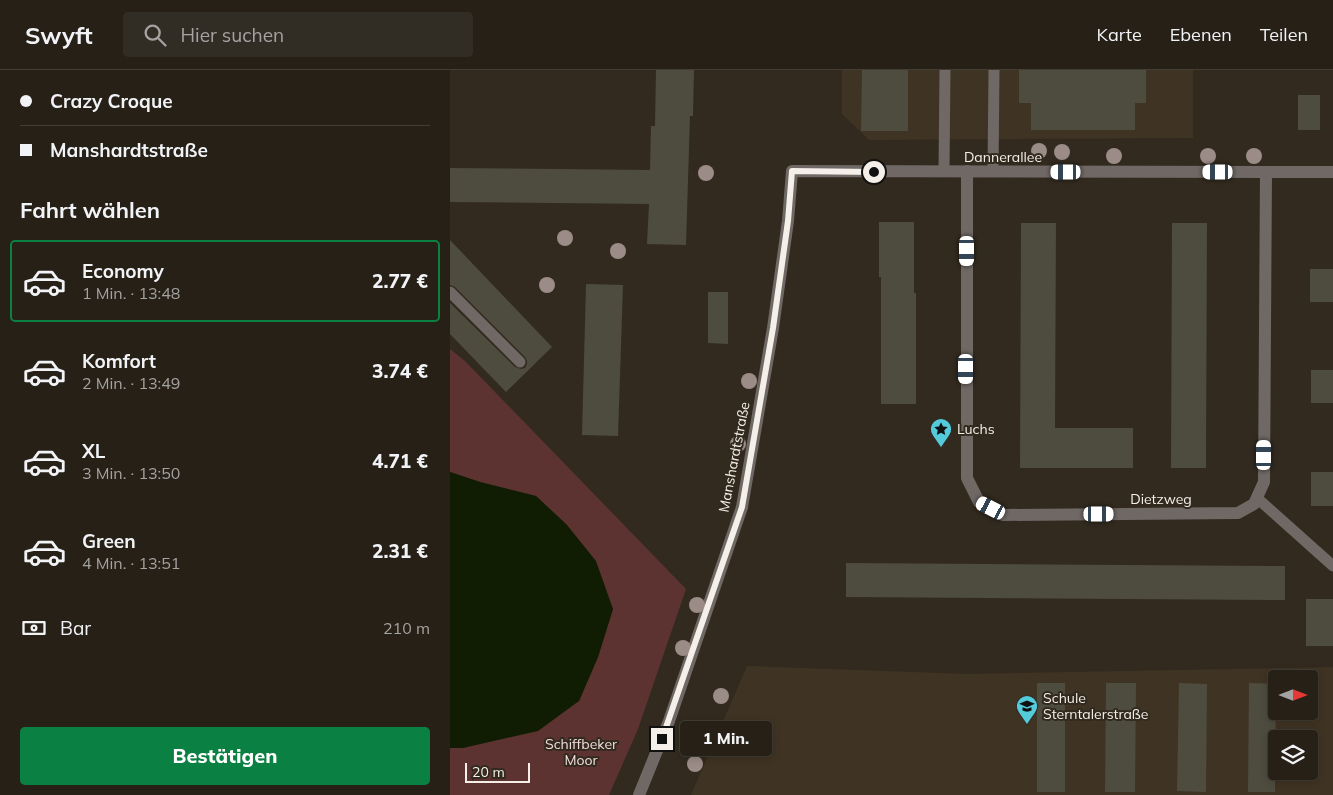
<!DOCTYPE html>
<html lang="de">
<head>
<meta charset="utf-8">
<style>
	body { margin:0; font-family:Mulish,sans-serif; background:#322d24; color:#f1f3f6; height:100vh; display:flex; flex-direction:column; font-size:19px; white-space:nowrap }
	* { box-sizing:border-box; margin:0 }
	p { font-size:16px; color:#a4a3a1 }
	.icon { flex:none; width:28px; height:28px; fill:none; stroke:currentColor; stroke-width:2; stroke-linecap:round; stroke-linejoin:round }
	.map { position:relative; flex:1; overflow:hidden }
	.drawer { display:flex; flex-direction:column; background:#262017; width:450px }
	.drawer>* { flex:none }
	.banner { display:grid; align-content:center; height:110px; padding:0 20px; background:#262017 }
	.needle { width:32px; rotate:90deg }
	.tools { position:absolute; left:818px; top:600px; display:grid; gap:10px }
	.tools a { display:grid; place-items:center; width:50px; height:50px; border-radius:5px; background:#262017; box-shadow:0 2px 8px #0003,0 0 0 1px #423e36; font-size:25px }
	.scale { position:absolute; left:15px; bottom:12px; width:65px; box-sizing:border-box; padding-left:5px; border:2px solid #f4efe8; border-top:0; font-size:14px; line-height:18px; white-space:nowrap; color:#f4efe8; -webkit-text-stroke:4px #322a1f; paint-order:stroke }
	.end { position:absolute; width:22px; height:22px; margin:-11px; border:6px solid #f4efe8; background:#111; box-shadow:0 0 0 2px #111 }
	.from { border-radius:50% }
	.bubble { position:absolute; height:35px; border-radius:5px; background:#262017; box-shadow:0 2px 8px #0003,0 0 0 1px #423e36; font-size:16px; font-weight:800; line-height:35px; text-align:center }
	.car { position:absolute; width:15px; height:30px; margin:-15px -8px; border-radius:6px; box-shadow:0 0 4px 1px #0007; background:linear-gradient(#fff 24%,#345 0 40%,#fff 0 76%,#345 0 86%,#fff 0) }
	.banner b { display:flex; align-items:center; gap:18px; height:48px; font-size:19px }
	.banner b+b { border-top:1px solid #423e36 }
	.banner i { width:12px; height:12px; background:#f1f3f6 }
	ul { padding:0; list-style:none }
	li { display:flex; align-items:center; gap:15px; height:82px; margin:0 10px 8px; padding:0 10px; border:2px solid transparent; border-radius:5px }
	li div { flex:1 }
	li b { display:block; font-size:19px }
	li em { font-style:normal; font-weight:800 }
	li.current { border-color:#0b8043 }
	li>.icon { width:45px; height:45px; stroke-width:1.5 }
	h2 { padding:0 20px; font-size:22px; line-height:60px }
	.pay { display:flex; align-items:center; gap:12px; height:55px; padding:0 20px; font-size:19px }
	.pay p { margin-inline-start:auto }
	.cta { display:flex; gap:10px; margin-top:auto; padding:10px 20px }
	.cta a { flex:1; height:58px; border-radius:5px; background:#0b8043; color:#fff; font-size:20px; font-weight:800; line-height:58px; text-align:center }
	header { display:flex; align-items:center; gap:30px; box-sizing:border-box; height:70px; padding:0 25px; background:#262017; border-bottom:1px solid #423e36 }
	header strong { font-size:24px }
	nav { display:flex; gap:28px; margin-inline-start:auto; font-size:18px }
	.search { width:350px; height:45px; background:#322d24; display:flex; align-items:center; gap:12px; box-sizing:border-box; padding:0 18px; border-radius:5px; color:#a4a3a1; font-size:19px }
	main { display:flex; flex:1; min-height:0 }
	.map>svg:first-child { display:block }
	.built { fill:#3f3323; fill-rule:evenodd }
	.green { fill:#5d3332 }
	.water { fill:#111d02 }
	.building { fill:#4e4c3e }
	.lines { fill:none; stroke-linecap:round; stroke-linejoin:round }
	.service { stroke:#6f6865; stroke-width:11 }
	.minor { stroke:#6f6865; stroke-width:12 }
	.tertiary { stroke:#6f6865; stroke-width:12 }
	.tree { fill:#9c8c87 }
	.route { stroke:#f4efe8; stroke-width:6 }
	.labels { text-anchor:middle; stroke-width:4; stroke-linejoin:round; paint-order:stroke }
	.street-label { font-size:14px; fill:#f4efe8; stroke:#322a1f }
	.poi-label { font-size:14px; fill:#f4efe8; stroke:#322a1f; text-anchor:start }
	.park-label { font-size:14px; fill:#f2dddc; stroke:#322a1f }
</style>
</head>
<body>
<header>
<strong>Swyft</strong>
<div class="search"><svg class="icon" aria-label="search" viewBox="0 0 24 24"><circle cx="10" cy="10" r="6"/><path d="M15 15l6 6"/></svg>Hier suchen</div>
<nav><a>Karte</a><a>Ebenen</a><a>Teilen</a></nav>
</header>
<main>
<section class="drawer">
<div class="banner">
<b><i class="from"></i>Crazy Croque</b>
<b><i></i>Manshardtstraße</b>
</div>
<h2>Fahrt wählen</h2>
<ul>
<li class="current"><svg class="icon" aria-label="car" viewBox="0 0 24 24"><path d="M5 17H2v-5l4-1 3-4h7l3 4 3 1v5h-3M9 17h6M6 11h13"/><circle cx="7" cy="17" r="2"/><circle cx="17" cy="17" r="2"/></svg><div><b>Economy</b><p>1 Min. · 13:48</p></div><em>2.77 €</em></li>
<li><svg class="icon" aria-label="car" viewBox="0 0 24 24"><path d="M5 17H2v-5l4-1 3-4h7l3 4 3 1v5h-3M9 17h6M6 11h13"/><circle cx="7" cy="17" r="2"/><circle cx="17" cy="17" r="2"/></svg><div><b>Komfort</b><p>2 Min. · 13:49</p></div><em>3.74 €</em></li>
<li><svg class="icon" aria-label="car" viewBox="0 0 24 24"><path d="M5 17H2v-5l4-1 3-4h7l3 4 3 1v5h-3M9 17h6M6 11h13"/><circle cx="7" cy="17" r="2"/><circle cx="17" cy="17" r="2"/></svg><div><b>XL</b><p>3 Min. · 13:50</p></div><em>4.71 €</em></li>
<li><svg class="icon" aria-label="car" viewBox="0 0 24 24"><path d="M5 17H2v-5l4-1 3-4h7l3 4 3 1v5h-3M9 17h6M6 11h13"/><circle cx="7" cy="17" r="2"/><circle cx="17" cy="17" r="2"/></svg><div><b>Green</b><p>4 Min. · 13:51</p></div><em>2.31 €</em></li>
</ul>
<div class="pay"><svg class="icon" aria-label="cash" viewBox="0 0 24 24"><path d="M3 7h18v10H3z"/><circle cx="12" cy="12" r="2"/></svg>Bar<p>210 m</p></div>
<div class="cta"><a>Bestätigen</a></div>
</section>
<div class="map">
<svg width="883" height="725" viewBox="0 0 883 725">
	<rect width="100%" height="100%" fill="#322a1f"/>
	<!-- built -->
	<g class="built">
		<polygon points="392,0 743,0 743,68 419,70 392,44"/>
		<path d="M297,596l220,8 366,-7v128h-642zM826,609h33v32h-33zM826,669h33v32h-33z"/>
	</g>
	<!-- green -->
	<polygon class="green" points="0,279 15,291 236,519 188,659 159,725 0,725 0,678 13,678 129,631 148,587 163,539 117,455 86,426 30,412 0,402"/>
	<!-- water -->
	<polygon class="water" points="0,402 30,412 86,426 117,455 146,491 163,539 148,587 129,631 88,661 13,678 0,678"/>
	<!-- building -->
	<g class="building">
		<polygon points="206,0 244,0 243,46 240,46 236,175 197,174 199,134 0,132 0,98 200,100 201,56 205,56"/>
		<polygon points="412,0 458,0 458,61 411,61"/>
		<polygon points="569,0 696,0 696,33 685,33 685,60 581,60 581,33 569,33"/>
		<rect x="848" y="25" width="22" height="35"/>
		<polygon points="429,152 464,152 464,223 466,223 466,334 431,334 431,207 429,207"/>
		<polygon points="571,153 606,153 605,358 683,358 683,398 570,398"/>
		<polygon points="722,153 757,153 756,398 721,398"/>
		<polygon points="0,170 102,277 56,322 0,264 0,233 65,297 71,299 75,298 77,294 77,291 75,287 5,217 0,215"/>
		<rect x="860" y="199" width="23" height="33"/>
		<polygon points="136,214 173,215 168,366 132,365"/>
		<polygon points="258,222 278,222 278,274 258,273"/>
		<rect x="861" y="300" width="22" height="33"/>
		<rect x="861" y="402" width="22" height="34"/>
		<polygon points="396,493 835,496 835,530 396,527"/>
		<rect x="856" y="529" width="27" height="47"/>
		<rect x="587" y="613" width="28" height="109"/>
		<polygon points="656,613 686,613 685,722 655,722"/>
		<polygon points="729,613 757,614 756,722 727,721"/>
		<polygon points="799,613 826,614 825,722 798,722"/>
	</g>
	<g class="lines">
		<!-- service -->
		<g class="service">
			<polyline points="494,101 495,0"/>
			<polyline points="543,101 544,0"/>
			<polyline points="0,222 70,292"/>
			<polyline points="807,428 883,496"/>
		</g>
		<!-- minor -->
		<polyline class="minor" points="517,101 517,408 529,432 553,445 788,443 804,434 814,412 816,102"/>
		<!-- tertiary -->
		<polyline class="tertiary" points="189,725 219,651 292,437 323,258 338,151 342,101 883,102"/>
	</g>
	<!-- trees -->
	<g class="tree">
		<circle cx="589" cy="81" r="8"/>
		<circle cx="612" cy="82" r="8"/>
		<circle cx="664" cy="86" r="8"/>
		<circle cx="758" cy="86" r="8"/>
		<circle cx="804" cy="86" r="8"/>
		<circle cx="256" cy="103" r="8"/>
		<circle cx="115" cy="168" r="8"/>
		<circle cx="168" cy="181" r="8"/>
		<circle cx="97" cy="215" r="8"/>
		<circle cx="299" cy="311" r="8"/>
		<circle cx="288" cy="374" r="8"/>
		<circle cx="247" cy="535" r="8"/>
		<circle cx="233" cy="578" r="8"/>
		<circle cx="271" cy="626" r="8"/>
		<circle cx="245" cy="694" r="8"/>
	</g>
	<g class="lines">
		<!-- route -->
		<polyline class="route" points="212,669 292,437 323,258 338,151 342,101 424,102"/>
	</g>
	<!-- icons -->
	<defs>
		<g id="sight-pin" transform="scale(1.125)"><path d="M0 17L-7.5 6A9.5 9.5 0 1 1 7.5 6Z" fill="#53cbdb" stroke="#322a1f"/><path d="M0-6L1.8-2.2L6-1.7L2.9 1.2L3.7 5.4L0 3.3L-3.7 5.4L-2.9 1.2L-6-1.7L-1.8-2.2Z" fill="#111"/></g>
		<g id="school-pin" transform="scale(1.125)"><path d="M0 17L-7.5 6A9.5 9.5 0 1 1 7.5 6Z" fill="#53cbdb" stroke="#322a1f"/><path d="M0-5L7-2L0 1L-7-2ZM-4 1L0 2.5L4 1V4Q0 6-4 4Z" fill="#111"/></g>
	</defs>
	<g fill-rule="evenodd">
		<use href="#sight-pin" x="491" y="359"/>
		<use href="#school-pin" x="577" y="636"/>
	</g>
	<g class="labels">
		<!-- street labels -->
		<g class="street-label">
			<text x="553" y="92">Dannerallee</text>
			<text transform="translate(284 387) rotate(-79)" y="5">Manshardtstraße</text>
			<text x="711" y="434">Dietzweg</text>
		</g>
		<!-- poi labels -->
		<g class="poi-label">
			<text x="507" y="364">Luchs</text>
			<text x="593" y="633">Schule<tspan x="593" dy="16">Sterntalerstraße</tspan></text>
		</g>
		<!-- park labels -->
		<g class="park-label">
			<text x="131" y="679">Schiffbeker<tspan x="131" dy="16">Moor</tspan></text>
		</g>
	</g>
</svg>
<div class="tools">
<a><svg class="needle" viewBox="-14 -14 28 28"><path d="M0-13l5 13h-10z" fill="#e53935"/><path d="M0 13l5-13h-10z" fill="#a4a3a1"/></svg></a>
<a><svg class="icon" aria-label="layers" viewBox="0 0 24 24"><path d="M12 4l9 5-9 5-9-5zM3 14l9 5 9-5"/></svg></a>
</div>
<div class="scale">20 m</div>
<i class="end from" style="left:424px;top:102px"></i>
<i class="end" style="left:212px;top:669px"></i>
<div class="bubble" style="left:230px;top:651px;width:92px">1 Min.</div>
<i class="car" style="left:616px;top:102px;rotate:270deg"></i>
<i class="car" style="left:768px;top:102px;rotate:270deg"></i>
<i class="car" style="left:517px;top:181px;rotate:180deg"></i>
<i class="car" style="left:516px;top:299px;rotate:180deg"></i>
<i class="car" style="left:814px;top:385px;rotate:0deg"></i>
<i class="car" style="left:541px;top:438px;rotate:297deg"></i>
<i class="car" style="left:649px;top:444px;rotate:90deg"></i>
</div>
</main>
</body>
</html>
